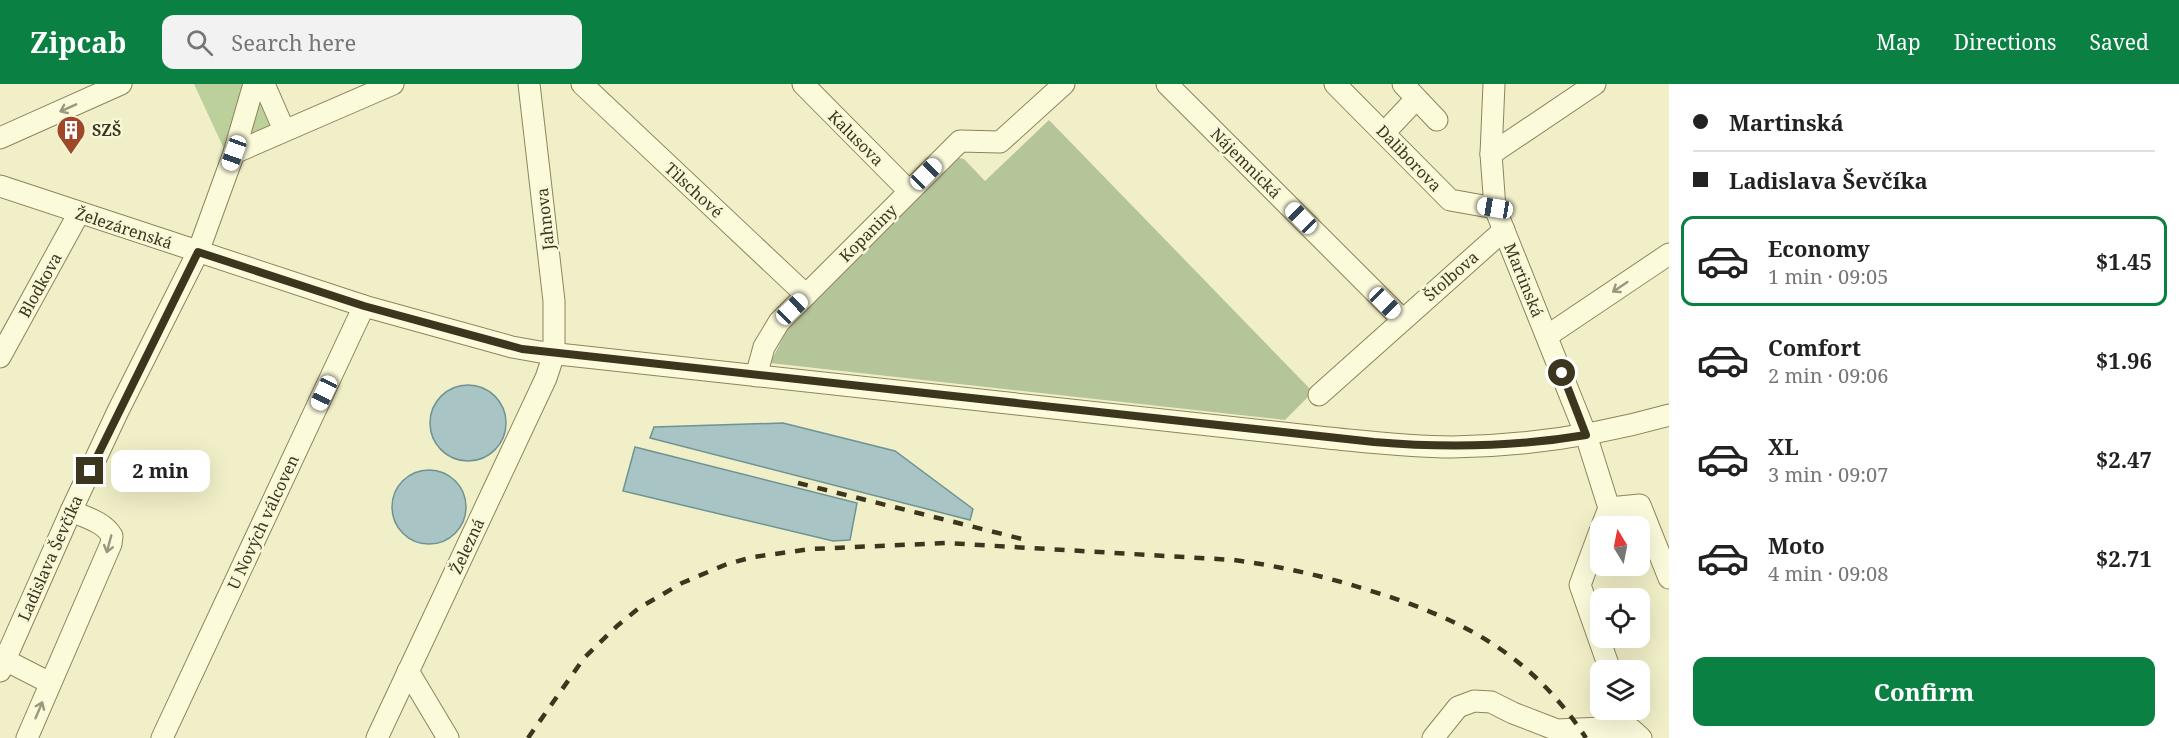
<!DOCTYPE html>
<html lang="en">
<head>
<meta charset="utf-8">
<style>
	body { margin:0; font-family:"Noto Serif",serif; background:#f2f2f2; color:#222; height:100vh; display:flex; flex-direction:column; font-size:22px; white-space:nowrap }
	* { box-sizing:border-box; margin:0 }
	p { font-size:20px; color:#767676 }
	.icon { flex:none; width:33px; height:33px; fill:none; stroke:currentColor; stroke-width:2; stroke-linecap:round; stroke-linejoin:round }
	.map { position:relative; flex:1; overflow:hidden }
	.panel { display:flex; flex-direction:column; background:#fff; width:510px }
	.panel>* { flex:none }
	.top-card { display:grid; align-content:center; height:132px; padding:0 24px; background:#fff }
	.needle { width:39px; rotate:350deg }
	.tools { position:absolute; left:1590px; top:432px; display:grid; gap:12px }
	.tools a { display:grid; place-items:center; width:60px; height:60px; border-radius:12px; background:#fff; box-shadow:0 6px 24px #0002; font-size:30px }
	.end { position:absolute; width:27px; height:27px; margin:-14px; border:8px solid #3d361f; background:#fff; box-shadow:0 0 0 3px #fff }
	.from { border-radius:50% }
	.bubble { position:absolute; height:42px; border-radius:12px; background:#fff; box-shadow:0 6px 24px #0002; font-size:20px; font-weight:700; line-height:42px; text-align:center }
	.car { position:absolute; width:18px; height:36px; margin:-18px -9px; border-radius:8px; box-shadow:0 0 4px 2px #0007; background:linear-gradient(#fff 24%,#345 0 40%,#fff 0 76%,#345 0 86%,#fff 0) }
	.top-card b { display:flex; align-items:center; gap:21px; height:57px; font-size:22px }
	.top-card b+b { border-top:2px solid #e0e0e0 }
	.top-card i { width:15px; height:15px; background:#222 }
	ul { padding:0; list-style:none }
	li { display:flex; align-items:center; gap:18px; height:90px; margin:0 12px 9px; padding:0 12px; border:3px solid transparent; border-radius:12px }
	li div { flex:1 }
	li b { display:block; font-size:22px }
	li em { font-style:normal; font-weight:700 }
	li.selected { border-color:#0b8043 }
	li>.icon { width:54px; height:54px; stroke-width:1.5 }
	.button { display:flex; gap:12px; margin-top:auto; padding:12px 24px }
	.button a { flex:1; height:69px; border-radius:12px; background:#0b8043; color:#fff; font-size:24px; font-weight:700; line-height:69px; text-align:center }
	header { display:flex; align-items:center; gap:36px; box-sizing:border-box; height:84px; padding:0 30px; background:#0b8043; color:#fff }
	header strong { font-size:28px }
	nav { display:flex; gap:33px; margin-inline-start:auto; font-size:21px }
	.search { width:420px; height:54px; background:#f2f2f2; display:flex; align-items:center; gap:15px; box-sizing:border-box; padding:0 21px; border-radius:12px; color:#767676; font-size:22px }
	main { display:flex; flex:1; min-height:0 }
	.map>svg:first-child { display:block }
	.green { fill:#bbd09a }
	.cemetery { fill:#b4c599 }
	.water { fill:#a8c4c4; stroke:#6e9394; stroke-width:1.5 }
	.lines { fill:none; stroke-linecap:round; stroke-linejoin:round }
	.minor-casing { stroke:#8e845b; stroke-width:23 }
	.minor { stroke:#fbfadb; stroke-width:21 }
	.rail { stroke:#3d361f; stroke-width:4.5; stroke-dasharray:10 10; stroke-linecap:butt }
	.oneway { stroke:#9c987d }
	.route { stroke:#3d361f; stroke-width:8 }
	.labels { text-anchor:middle; stroke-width:5; stroke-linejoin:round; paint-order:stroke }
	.poi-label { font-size:16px; font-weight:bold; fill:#3d361f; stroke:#f8f7d7; text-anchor:start }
	.street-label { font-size:16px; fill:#3d361f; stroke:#f8f7d7 }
</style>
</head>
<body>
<header>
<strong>Zipcab</strong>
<div class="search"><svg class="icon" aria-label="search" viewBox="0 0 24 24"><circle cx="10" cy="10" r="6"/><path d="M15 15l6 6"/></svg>Search here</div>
<nav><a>Map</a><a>Directions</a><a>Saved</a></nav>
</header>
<main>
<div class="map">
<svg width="1669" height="654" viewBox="0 0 1669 654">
	<rect width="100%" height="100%" fill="#f1efc7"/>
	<!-- green -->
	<g class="green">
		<polygon points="194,0 244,0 224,65"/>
		<polygon points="259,5 276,45 242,60"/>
	</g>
	<!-- cemetery -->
	<polygon class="cemetery" points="1049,36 1313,308 1285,336 770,279 788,244 800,230 959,74 964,75 985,97"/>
	<!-- water -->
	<g class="water">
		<circle cx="468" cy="339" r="38"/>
		<polygon points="783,339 895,367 973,425 970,436 650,354 654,343"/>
		<polygon points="635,363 857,419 850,456 833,457 623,407"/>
		<circle cx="429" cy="423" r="37"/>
	</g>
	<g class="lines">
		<!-- minor casing -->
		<g class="minor-casing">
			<g id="minor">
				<polyline points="264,0 284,46"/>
				<polyline points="582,0 806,211"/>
				<polyline points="803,0 909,107"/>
				<polyline points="1167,0 1402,235"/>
				<polyline points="1335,0 1450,116 1495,124"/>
				<polyline points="1403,0 1437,36"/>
				<polyline points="1494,0 1491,70 1495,124 1586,351 1609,424 1602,442"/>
				<polyline points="1384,49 1416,15"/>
				<polyline points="0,54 121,0"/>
				<polyline points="234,69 393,0"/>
				<polyline points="1491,70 1595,0"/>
				<path d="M0,102l364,120 148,41 28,5 788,86c41,4 82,9 124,9 74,-1 146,-12 217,-32"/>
				<polyline points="1547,252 1669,170"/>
				<polyline points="0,273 79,129"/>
				<polyline points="756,292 764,263 779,238 960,57 1000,58 1064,0"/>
				<polyline points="1319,311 1504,146"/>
				<polyline points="1609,424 1640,421 1669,494"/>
				<polyline points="1600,447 1580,501 1610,586"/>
				<polyline points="5,576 50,599"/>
				<polyline points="0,587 71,427 118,327 198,168 234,69 254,0"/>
				<polyline points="408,587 448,654"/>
				<path d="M27,654l84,-194 1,-8c-8,-14 -27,-19 -41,-25"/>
				<polyline points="162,654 364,222"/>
				<polyline points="377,654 546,294 554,270 554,217 529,0"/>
				<polyline points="1433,654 1458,623 1474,617 1491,618 1513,629 1557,646 1602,644 1631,645 1641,654"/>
			</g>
		</g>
		<!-- minor -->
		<use href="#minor" class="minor"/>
		<!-- rail -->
		<g class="rail">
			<polyline points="798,399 1030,457"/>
			<path d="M528,654l56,-80 33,-32 22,-18 43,-25 45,-19 26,-7 58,-8 135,-6 288,17c45,6 90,16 134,30 93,28 163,64 218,148"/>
		</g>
	</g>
	<!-- one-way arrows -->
	<defs><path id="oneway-shaft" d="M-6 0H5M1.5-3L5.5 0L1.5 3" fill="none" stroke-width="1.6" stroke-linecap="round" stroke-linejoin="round" transform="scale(1.5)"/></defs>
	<g class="oneway">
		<use href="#oneway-shaft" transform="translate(68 24) rotate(156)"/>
		<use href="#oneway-shaft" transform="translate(1620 203) rotate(146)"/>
		<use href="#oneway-shaft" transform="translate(109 460) rotate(105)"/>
		<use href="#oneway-shaft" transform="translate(39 626) rotate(-67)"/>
	</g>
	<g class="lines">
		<!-- route -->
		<path class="route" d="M90,387l108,-219 166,54 158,43 852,93c71,6 141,5 212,-7l-24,-62"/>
	</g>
	<!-- icons -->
	<defs>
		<g id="building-pin" transform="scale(1.5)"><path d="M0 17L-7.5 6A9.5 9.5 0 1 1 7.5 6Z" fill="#a04728" stroke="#f8f7d7"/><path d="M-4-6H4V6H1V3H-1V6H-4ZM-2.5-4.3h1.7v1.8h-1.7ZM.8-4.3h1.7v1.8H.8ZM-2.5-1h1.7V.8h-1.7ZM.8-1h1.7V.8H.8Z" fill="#fff"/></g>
	</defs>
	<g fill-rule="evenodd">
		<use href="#building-pin" x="71" y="46"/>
	</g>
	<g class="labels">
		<!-- poi labels -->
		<g class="poi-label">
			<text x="92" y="52">SZŠ</text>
		</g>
		<!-- street labels -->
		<g class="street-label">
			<text transform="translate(856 54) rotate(45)" y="6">Kalusova</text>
			<text transform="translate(1409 74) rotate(46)" y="6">Daliborova</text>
			<text transform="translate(1246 79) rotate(45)" y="6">Nájemnická</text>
			<text transform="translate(694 106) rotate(43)" y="6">Tilschové</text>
			<text transform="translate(545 135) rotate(-96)" y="6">Jahnova</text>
			<text transform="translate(124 144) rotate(18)" y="6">Železárenská</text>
			<text transform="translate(868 149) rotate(-45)" y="6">Kopaniny</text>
			<text transform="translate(1451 192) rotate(-41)" y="6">Štolbova</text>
			<text transform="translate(1524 196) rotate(68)" y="6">Martinská</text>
			<text transform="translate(40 201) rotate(-61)" y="6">Blodkova</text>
			<text transform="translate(263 438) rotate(-65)" y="6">U Nových válcoven</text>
			<text transform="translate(467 462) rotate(-65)" y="6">Železná</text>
			<text transform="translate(50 474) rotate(-66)" y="6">Ladislava Ševčíka</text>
		</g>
	</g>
</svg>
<div class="tools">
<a><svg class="needle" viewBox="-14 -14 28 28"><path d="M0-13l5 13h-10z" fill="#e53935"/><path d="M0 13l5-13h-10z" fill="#767676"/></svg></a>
<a><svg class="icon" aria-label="locate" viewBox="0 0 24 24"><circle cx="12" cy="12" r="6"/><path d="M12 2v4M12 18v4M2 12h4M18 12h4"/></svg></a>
<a><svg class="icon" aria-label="layers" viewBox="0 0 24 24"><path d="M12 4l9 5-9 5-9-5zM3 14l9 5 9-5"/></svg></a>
</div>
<i class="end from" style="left:1562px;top:289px"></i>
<i class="end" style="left:90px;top:387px"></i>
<div class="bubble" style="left:111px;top:366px;width:99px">2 min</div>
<i class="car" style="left:234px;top:69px;rotate:200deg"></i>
<i class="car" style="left:926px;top:90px;rotate:45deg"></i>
<i class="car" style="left:1495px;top:124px;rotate:280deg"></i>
<i class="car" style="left:1301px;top:134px;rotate:315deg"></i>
<i class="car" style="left:1385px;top:219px;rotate:135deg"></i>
<i class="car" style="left:792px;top:225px;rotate:46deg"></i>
<i class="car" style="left:324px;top:309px;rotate:205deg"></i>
</div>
<section class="panel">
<div class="top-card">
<b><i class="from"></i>Martinská</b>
<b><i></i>Ladislava Ševčíka</b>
</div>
<ul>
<li class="selected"><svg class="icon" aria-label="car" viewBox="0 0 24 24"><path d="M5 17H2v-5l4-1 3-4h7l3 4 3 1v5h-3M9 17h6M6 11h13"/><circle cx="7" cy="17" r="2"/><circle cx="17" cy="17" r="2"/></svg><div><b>Economy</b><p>1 min · 09:05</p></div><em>$1.45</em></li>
<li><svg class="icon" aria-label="car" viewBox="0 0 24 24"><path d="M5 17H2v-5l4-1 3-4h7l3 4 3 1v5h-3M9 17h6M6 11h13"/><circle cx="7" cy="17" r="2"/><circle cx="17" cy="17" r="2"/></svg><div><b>Comfort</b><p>2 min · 09:06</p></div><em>$1.96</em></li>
<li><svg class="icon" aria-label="car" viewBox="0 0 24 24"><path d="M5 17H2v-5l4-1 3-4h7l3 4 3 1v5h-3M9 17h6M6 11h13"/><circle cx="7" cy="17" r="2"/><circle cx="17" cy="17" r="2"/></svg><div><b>XL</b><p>3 min · 09:07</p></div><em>$2.47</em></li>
<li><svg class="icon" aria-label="car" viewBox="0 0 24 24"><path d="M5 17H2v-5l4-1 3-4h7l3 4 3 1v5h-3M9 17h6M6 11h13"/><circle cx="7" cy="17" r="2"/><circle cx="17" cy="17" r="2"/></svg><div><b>Moto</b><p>4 min · 09:08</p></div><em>$2.71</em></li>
</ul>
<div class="button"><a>Confirm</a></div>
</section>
</main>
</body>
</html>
